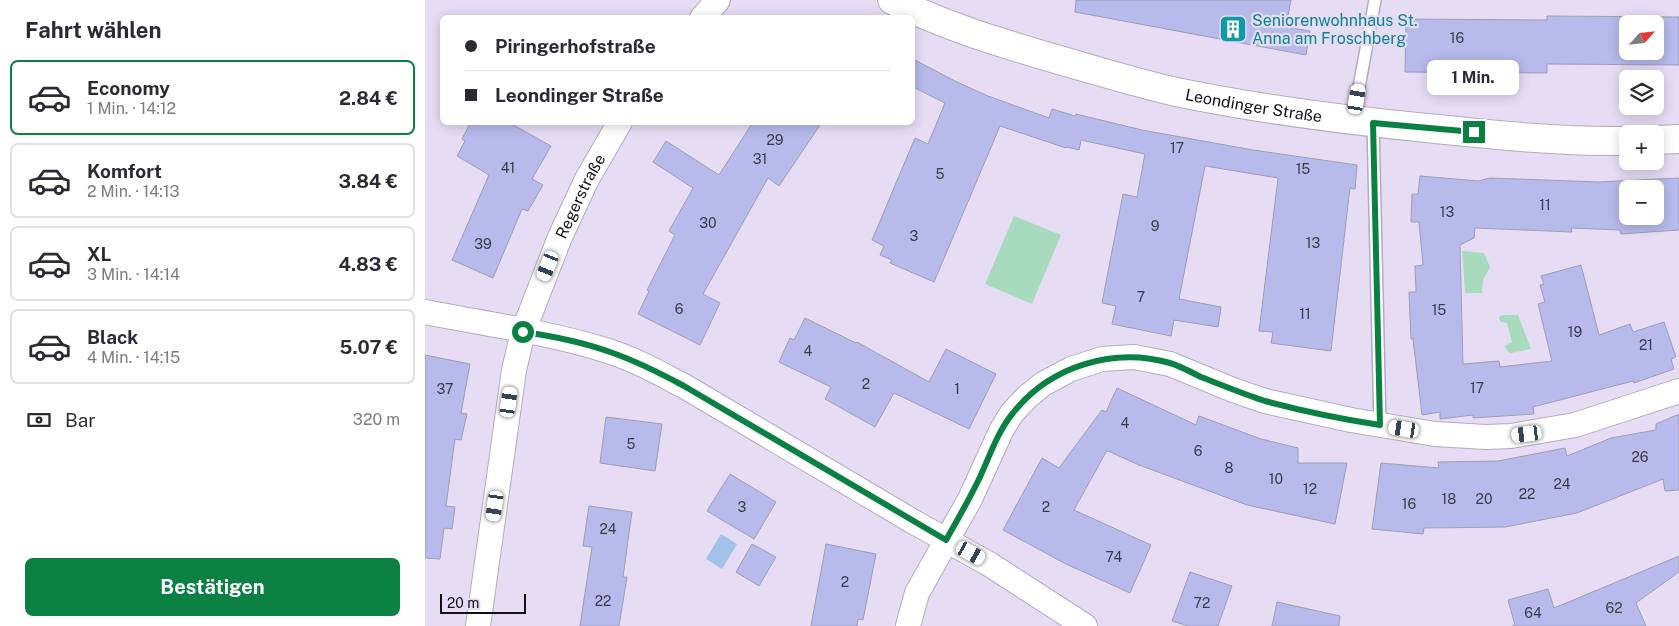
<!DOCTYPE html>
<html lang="de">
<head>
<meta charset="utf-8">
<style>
	body { margin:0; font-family:"Public Sans",sans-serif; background:#f2f2f3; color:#2b2b33; height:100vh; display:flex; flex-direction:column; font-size:19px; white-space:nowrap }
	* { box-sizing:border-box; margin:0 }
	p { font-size:16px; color:#7c7c81 }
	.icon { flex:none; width:28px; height:28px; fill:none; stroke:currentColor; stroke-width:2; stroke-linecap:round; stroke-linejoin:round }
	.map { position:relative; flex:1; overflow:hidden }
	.details { display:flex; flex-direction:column; background:#fff; width:425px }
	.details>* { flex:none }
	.hud { position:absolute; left:15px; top:15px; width:475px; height:110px; border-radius:8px; box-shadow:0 2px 12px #0003; display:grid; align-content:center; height:110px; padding:0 25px; background:#fff }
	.needle { width:32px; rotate:63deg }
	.fabs { position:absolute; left:1194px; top:15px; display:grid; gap:10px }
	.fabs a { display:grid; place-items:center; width:45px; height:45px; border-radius:8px; background:#fff; box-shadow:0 2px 12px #0003; font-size:25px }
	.scale { position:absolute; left:15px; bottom:12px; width:86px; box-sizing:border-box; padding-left:5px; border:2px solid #120f17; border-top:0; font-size:14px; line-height:18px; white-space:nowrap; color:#120f17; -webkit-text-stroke:4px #e6ddf5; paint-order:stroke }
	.end { position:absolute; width:22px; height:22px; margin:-11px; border:6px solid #0b8043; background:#fff; box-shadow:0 0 0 2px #fff }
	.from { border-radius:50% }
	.bubble { position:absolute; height:35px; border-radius:8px; background:#fff; box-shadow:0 2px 12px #0003; font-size:16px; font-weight:700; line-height:35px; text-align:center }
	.car { position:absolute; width:15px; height:30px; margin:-15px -8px; border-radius:6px; box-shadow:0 0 4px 1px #0007; background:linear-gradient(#fff 24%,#345 0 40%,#fff 0 76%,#345 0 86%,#fff 0) }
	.hud b { display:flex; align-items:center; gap:18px; height:48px; font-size:19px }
	.hud b+b { border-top:1px solid #e1e1e2 }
	.hud i { width:12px; height:12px; background:#2b2b33 }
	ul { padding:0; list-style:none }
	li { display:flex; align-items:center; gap:15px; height:75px; margin:0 10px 8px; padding:0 15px; border:2px solid #e1e1e2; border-radius:8px }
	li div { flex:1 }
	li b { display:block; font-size:19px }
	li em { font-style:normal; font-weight:700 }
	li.current { border-color:#0b8043 }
	li>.icon { width:45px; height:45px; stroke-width:1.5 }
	h2 { padding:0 25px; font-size:22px; line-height:60px }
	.pay { display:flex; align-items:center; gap:12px; height:55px; padding:0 25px; font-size:19px }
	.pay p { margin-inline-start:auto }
	.button { display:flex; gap:10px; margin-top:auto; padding:10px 25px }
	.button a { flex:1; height:58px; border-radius:8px; background:#0b8043; color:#fff; font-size:20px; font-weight:700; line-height:58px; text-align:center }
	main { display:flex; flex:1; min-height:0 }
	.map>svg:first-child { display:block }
	.green { fill:#a8dbbd }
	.water { fill:#a2c1eb }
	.building { fill:#b7baeb; stroke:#9d9eb6; fill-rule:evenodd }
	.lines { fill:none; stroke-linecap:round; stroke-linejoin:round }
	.lane-casing { stroke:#b3abc1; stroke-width:14 }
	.street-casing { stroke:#b3abc1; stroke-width:26 }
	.secondary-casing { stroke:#b3abc1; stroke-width:30 }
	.lane { stroke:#fff; stroke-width:11 }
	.street { stroke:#fff; stroke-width:24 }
	.secondary { stroke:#fff; stroke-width:28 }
	.route { stroke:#0b8043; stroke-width:6 }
	.labels { text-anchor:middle; stroke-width:4.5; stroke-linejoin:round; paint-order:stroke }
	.number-label { font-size:14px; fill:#3b3a4c }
	.culture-label { font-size:16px; fill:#0d838f; stroke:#e6ddf5; text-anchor:start }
	.street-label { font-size:16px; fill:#120f17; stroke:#e6ddf5 }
</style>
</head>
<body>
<main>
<section class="details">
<h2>Fahrt wählen</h2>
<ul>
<li class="current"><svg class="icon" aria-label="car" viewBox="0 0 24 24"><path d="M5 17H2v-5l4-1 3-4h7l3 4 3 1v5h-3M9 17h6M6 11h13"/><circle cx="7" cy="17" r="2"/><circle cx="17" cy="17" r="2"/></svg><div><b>Economy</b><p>1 Min. · 14:12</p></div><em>2.84 €</em></li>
<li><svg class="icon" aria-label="car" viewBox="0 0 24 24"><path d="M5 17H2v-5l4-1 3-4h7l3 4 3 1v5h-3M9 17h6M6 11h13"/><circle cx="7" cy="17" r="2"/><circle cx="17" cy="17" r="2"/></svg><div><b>Komfort</b><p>2 Min. · 14:13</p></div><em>3.84 €</em></li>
<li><svg class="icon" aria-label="car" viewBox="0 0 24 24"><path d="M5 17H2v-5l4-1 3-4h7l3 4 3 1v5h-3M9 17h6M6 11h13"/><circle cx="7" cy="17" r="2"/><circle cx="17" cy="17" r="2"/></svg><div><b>XL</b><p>3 Min. · 14:14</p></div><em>4.83 €</em></li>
<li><svg class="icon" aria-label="car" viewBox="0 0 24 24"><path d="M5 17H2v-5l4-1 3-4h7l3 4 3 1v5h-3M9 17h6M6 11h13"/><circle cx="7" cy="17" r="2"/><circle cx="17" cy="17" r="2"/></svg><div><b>Black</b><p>4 Min. · 14:15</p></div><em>5.07 €</em></li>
</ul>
<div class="pay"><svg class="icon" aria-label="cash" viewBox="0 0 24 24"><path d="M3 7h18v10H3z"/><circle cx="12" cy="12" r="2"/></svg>Bar<p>320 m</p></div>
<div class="button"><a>Bestätigen</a></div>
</section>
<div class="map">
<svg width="1254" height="626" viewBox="0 0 1254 626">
	<rect width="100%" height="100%" fill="#e6ddf5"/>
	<!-- green -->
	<g class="green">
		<polygon points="589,216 636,235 607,304 560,284"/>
		<polygon points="1037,251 1059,253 1065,267 1058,280 1057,293 1040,293"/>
		<polygon points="1079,315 1093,315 1106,349 1086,353 1083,352 1080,346 1087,342 1082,323 1076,322 1074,319 1075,316"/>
	</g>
	<!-- water -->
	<polygon class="water" points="296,534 312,544 297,569 281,559"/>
	<!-- building -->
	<g class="building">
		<polygon points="651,0 866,0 861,27 885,31 881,55 650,12"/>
		<path d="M1122,16l132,1v48l-132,-1v9l-142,-1 1,-53 141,1zM1202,24h28v27h-28z"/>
		<polygon points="488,59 530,81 563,96 624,118 627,109 650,116 651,114 717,130 828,150 932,165 930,189 925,188 906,351 846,343 848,332 834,331 853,178 780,166 754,299 796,307 793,327 749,320 746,336 687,324 691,306 677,303 698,194 712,197 720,154 656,140 654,150 642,147 641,148 575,126 509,282 465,263 467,260 455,255 459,246 447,240 490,138 503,144 520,103 488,87"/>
		<polygon points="46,122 83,122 126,146 107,179 118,185 103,211 97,209 68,278 27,260 64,175 32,156 40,141 37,139"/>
		<polygon points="328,122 397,122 354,186 343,178 278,294 295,303 275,345 213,314 224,291 222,290 250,235 244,231 268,188 228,162 241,141 294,175"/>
		<path d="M995,176l58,5 12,-3 109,4 80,-4v52l-58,4 -1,-4 -49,-2 1,4 -97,-4 -1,10 -14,7 3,119 36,-3 1,6 52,-6 -14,-57 7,-2 -5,-17 4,-1 -3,-8 40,-11 18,70 31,-11 3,8 31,-10 12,35 -5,2 3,10 -40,14 -1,-2 -100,26 1,7 -61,4v-3l-33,4v-7l-18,3 -9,-76h-2l-2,-47h7l-1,-26 8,-1 -4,-43h-8l1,-28h6zM1202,189h28v27h-28z"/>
		<polygon points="380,318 431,343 432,342 504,382 521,349 571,374 544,429 469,393 450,427 400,399 406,387 354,362 365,338 369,340"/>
		<polygon points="0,355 45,364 36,413 42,414 36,440 30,439 21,506 30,507 27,529 19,528 15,559 0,558"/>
		<polygon points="692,388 771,425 774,416 836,439 873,448 873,463 922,463 910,524 822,505 714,465 683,451 681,452 649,510 726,545 705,593 641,564 578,530 617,458 634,468 677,410 681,412"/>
		<polygon points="1254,414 1254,490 1240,491 1238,479 1152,513 1080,527 999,528 998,534 947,529 956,463 1014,468 1013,462 1073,461 1140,448 1142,456 1186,438 1231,430 1231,424"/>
		<polygon points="181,417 237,424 230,471 175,463"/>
		<polygon points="305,474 351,502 329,539 282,511"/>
		<polygon points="164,506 207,512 198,577 202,577 194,626 155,626 167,547 158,546"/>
		<polygon points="327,544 351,557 334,586 311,572"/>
		<polygon points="401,544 451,554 438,620 433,619 432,626 386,626"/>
		<polygon points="1254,556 1254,572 1211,603 1221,626 1087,626 1090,625 1083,600 1123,589 1129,608"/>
		<polygon points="765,572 807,586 793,626 763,626 747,621"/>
		<polygon points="852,602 915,616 914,626 847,626"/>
	</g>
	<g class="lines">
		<!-- lane casing -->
		<g class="lane-casing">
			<g id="lane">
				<polyline points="928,120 950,0"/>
				<polyline points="948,123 955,425"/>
			</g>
		</g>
		<!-- street casing -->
		<g class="street-casing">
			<g id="street">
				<polyline points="277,18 293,0"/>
				<path d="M0,312c61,12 123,20 183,39 26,8 51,22 76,35l228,135 77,43 96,62"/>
				<path id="s1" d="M53,626l36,-256 9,-38 37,-95 27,-58 33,-57"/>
				<polyline points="483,626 492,593 545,499 577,429 587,413 602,397 618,384 646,369 677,359 709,357 745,364 808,390 840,401 926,420 1010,434 1061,437 1086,436 1150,425 1254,391"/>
			</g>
		</g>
		<!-- secondary casing -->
		<g class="secondary-casing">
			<g id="secondary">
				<path id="s2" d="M467,0c55,27 109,43 167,60 39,11 78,23 117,32 83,17 168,28 251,36 67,7 134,14 200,13"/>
				<polyline points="1230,140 1254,139"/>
			</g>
		</g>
		<!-- lane -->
		<use href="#lane" class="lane"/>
		<!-- street -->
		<use href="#street" class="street"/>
		<!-- secondary -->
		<use href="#secondary" class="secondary"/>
	</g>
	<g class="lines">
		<!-- route -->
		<path class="route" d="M98,332c29,4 59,10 87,20 26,9 50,21 74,34l262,154c12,-21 24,-42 34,-63 10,-22 18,-46 33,-64 37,-47 100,-66 157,-50 10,3 21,9 31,14 21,8 42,17 64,24 37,10 76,18 115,24l-7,-302 101,9"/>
	</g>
	<!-- icons -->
	<defs>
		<g id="building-square" transform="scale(1.4375)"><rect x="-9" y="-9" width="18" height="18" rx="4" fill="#0f9aa8" stroke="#e6ddf5"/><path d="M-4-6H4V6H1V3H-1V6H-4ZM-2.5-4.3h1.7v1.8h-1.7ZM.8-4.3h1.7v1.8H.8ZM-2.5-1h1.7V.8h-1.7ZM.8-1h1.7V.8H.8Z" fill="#fff"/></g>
	</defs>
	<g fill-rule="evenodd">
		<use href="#building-square" x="808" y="29"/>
	</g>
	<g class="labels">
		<!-- number labels -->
		<g class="number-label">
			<text x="1032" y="43">16</text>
			<text x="350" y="145">29</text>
			<text x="752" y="153">17</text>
			<text x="335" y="164">31</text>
			<text x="83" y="173">41</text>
			<text x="878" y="174">15</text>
			<text x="515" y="179">5</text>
			<text x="1120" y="210">11</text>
			<text x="1022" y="217">13</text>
			<text x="283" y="228">30</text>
			<text x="730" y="231">9</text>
			<text x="489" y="241">3</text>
			<text x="888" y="248">13</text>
			<text x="58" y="249">39</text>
			<text x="716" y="302">7</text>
			<text x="254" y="314">6</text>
			<text x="1014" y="315">15</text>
			<text x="880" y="319">11</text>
			<text x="1150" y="337">19</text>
			<text x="1221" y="350">21</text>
			<text x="383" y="356">4</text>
			<text x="441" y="389">2</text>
			<text x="1052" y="393">17</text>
			<text x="20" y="394">37</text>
			<text x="532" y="394">1</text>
			<text x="700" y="428">4</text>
			<text x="206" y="449">5</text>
			<text x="773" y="456">6</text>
			<text x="1215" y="462">26</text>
			<text x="804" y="473">8</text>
			<text x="851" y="484">10</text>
			<text x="1137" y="489">24</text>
			<text x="885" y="494">12</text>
			<text x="1102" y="499">22</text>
			<text x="1024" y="504">18</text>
			<text x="1059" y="504">20</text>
			<text x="984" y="509">16</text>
			<text x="317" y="512">3</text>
			<text x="621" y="512">2</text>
			<text x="183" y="534">24</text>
			<text x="689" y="562">74</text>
			<text x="420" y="587">2</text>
			<text x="178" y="606">22</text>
			<text x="777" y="608">72</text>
			<text x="1189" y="613">62</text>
			<text x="1108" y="618">64</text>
		</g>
		<!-- culture labels -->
		<g class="culture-label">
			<text x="827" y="26">Seniorenwohnhaus St.<tspan x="827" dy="18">Anna am Froschberg</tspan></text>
		</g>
		<!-- street labels -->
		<g class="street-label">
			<text dy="6" stroke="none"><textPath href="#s2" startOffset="378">Leondinger Straße</textPath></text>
			<text dy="6" stroke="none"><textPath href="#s1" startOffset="445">Regerstraße</textPath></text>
		</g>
	</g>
</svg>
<div class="fabs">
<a><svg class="needle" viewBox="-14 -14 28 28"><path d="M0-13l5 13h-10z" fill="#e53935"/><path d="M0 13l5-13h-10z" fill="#7c7c81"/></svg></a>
<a><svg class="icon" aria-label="layers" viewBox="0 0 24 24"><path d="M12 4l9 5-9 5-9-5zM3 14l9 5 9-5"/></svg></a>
<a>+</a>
<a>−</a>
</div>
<div class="scale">20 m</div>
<i class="end from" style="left:98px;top:332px"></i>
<i class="end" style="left:1049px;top:132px"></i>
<div class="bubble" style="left:1002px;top:60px;width:92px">1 Min.</div>
<i class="car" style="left:932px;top:99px;rotate:10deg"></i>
<i class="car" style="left:123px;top:266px;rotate:202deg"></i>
<i class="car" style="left:84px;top:402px;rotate:8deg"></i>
<i class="car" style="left:979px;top:429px;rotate:279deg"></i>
<i class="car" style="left:1102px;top:434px;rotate:263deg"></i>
<i class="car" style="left:70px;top:506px;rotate:188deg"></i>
<i class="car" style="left:546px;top:553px;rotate:119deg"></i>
<div class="hud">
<b><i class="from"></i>Piringerhofstraße</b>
<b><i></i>Leondinger Straße</b>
</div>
</div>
</main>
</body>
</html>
